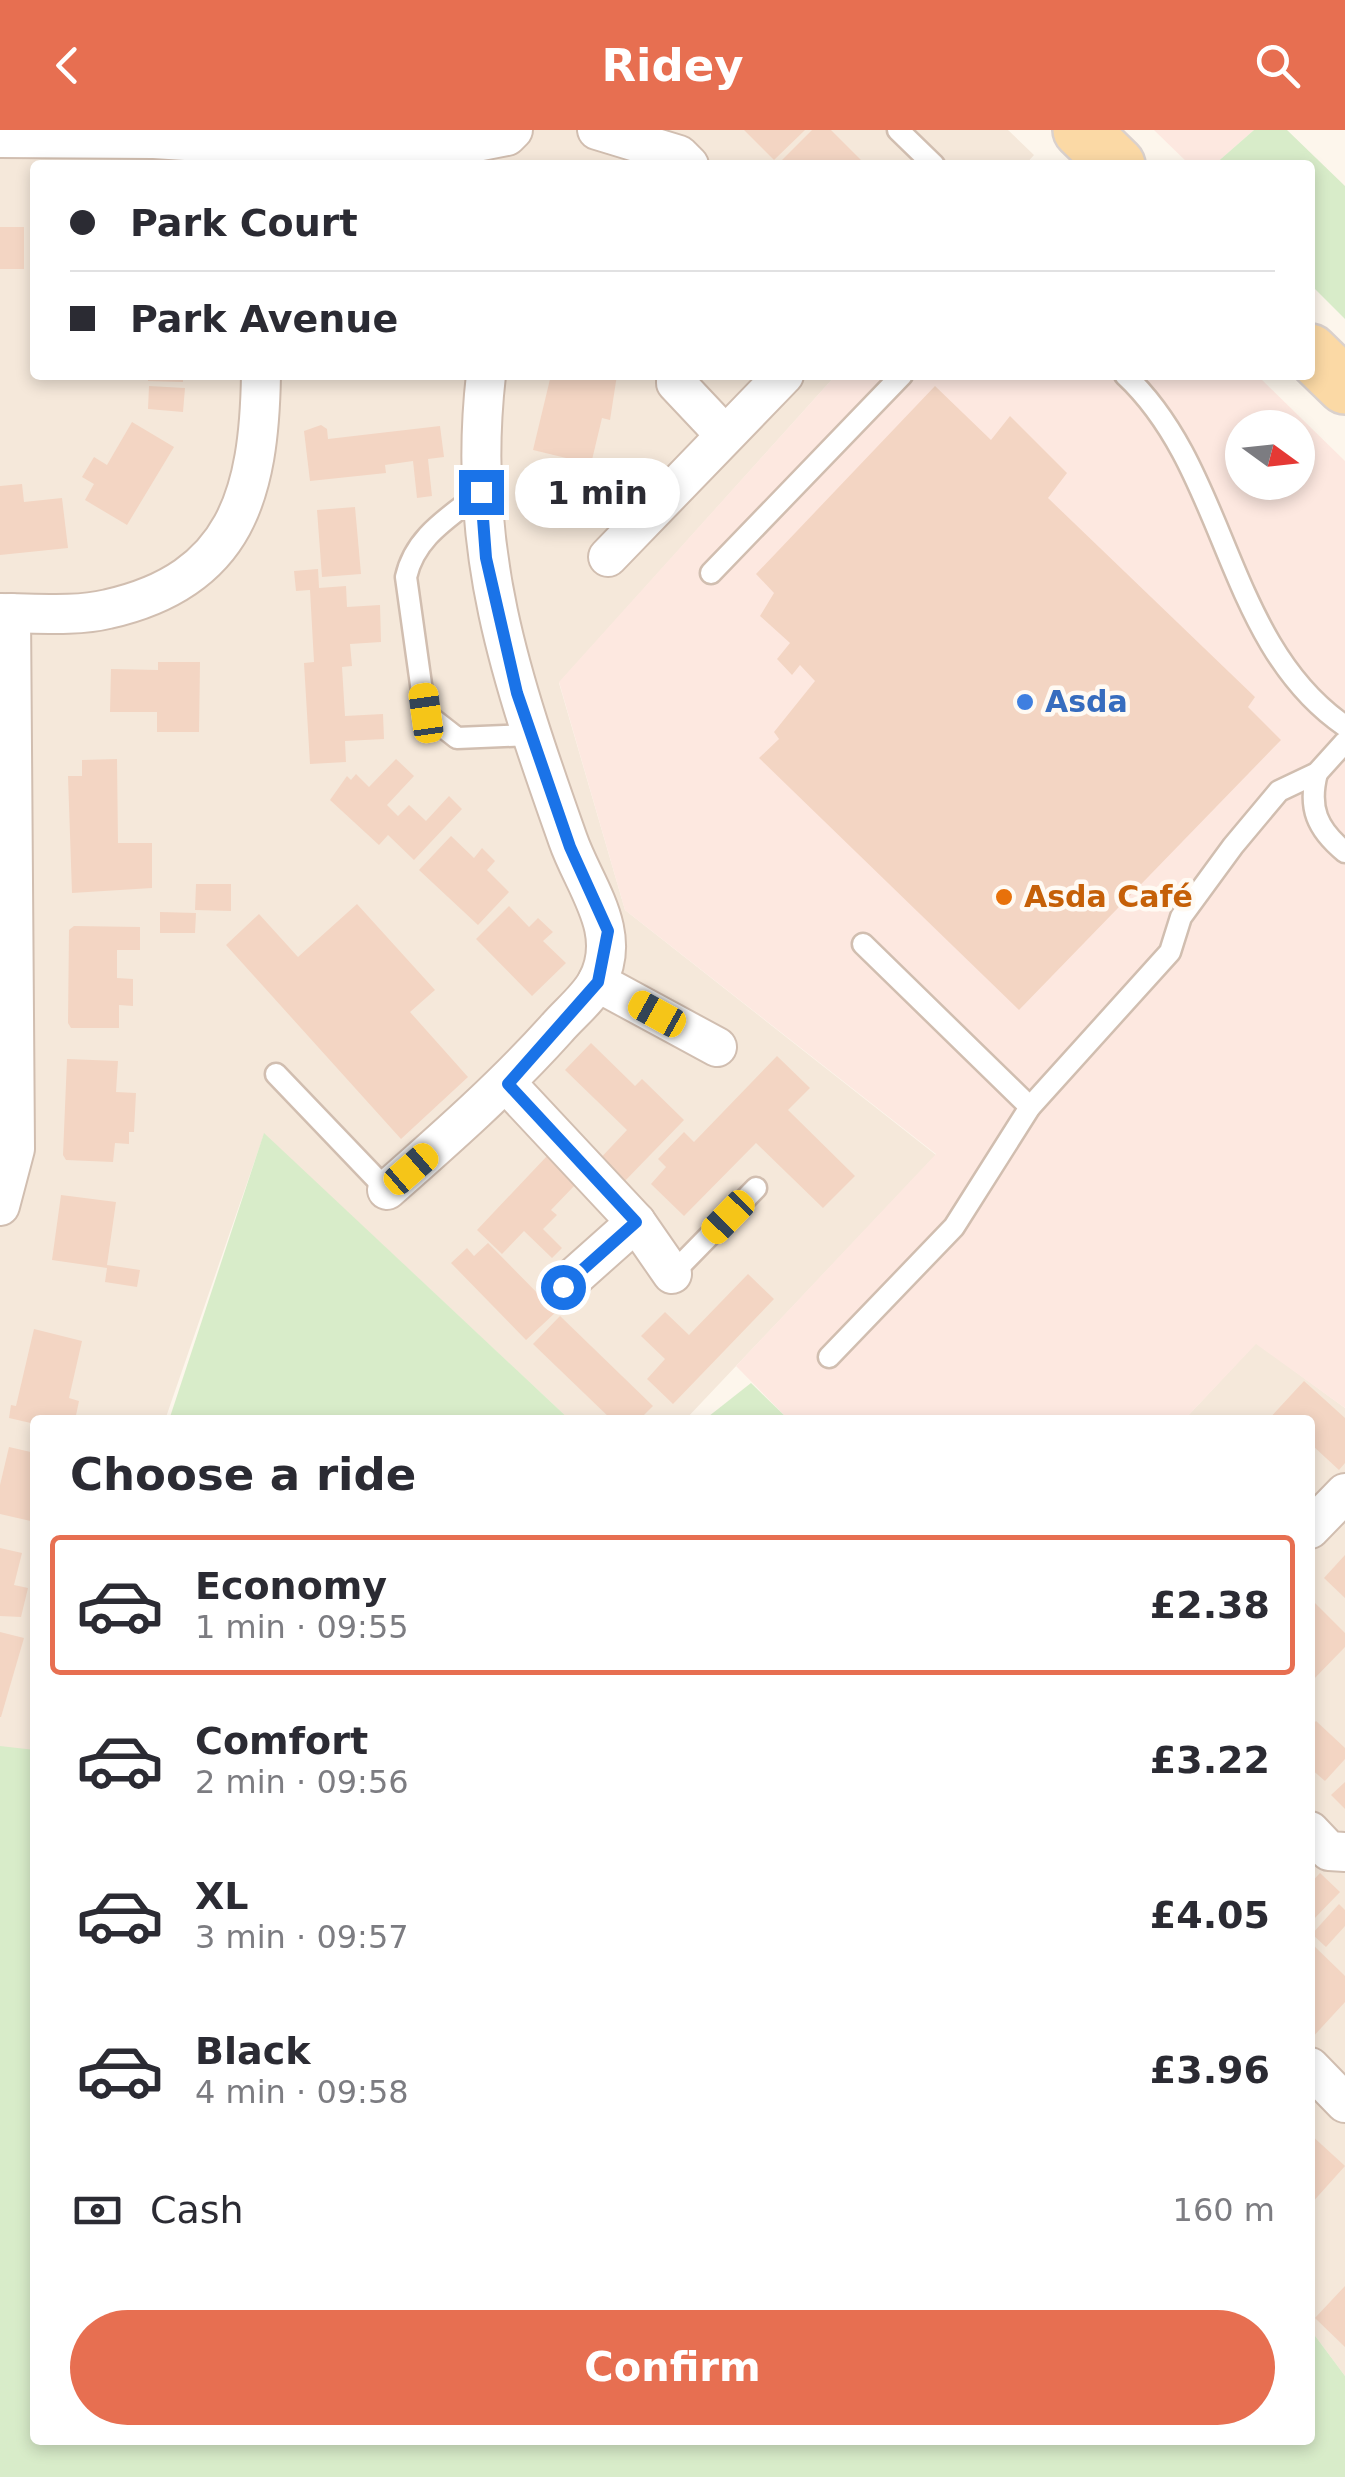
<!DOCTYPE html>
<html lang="en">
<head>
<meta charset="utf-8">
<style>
	body { margin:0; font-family:"DejaVu Sans",sans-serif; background:#f2f2f3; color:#2b2b33; height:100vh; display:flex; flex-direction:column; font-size:38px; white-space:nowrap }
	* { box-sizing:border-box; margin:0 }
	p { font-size:32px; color:#7c7c81 }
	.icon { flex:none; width:55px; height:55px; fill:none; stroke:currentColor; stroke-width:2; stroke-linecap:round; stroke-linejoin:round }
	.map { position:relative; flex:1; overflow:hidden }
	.panel { position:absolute; left:30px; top:1285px; width:1285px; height:1030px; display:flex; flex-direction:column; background:#fff; border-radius:10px; box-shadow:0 5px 15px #0003 }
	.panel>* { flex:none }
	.banner { position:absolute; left:30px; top:30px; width:1285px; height:220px; border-radius:10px; box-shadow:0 5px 15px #0003; display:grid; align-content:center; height:220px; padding:0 40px; background:#fff }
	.needle { width:65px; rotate:105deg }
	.tools { position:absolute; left:1225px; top:280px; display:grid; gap:20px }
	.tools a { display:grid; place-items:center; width:90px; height:90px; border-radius:50%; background:#fff; box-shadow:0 5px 15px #0003; font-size:50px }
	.end { position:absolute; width:45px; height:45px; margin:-22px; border:12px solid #1a73e8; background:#fff; box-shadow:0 0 0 5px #fff }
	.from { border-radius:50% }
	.bubble { position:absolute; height:70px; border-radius:35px; background:#fff; box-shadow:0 5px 15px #0003; font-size:32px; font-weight:600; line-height:70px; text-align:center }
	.car { position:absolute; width:30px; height:60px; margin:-30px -15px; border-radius:12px; box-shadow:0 0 8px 2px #0007; background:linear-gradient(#f5c518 24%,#345 0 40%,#f5c518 0 76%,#345 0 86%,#f5c518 0) }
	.banner b { display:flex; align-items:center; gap:35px; height:95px; font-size:38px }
	.banner b+b { border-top:2px solid #e1e1e2 }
	.banner i { width:25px; height:25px; background:#2b2b33 }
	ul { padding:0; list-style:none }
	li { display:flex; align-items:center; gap:30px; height:140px; margin:0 20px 15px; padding:0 20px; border:5px solid transparent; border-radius:10px }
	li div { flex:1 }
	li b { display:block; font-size:38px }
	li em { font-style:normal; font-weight:600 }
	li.selected { border-color:#e76f51 }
	li>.icon { width:90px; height:90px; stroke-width:1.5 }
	h2 { padding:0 40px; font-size:45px; line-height:120px }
	.pay { display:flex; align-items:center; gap:25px; height:110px; padding:0 40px; font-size:38px }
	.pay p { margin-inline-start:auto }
	.button { display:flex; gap:20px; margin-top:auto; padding:20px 40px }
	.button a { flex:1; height:115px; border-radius:60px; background:#e76f51; color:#fff; font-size:40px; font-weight:600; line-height:115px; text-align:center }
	header { display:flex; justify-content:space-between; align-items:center; height:130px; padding:0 40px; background:#e76f51; color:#fff; font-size:45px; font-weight:600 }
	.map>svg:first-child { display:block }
	.residential { fill:#f5e8da }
	.commercial { fill:#fde8e0; fill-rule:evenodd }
	.green { fill:#d8ecc9 }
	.building { fill:#f3d5c3 }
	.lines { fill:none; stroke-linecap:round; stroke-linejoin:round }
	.service-casing { stroke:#d1beb0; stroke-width:25 }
	.minor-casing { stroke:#d1beb0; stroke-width:42 }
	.primary-casing { stroke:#dad1cd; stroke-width:60 }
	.service { stroke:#fff; stroke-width:20 }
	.minor { stroke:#fff; stroke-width:38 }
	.primary { stroke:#fbd9a5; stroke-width:55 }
	.route { stroke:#1a73e8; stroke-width:12 }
	.shop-dot { fill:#3f7fe0; stroke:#fffaf3; stroke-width:4 }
	.food-dot { fill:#e8710a; stroke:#fffaf3; stroke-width:4 }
	.labels { text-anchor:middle; stroke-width:9; stroke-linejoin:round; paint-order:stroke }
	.shop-label { font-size:30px; font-weight:bold; fill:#366cbe; stroke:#fffaf3; text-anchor:start }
	.food-label { font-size:30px; font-weight:bold; fill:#c56008; stroke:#fffaf3; text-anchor:start }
</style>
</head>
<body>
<header><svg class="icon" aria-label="back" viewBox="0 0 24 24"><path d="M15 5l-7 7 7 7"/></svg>Ridey<svg class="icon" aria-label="search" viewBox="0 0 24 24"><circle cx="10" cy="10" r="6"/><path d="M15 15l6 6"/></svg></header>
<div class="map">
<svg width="1345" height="2347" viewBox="0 0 1345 2347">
	<rect width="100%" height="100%" fill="#fdf6ec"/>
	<!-- residential -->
	<g class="residential">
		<polygon points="0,0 1008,0 1034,25 1025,35 35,35 35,245 836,245 559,553 625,780 936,1025 685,1290 570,1290 264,1004 165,1290 35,1290 35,1632 0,1617"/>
		<polygon points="1256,1213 1345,1278 1345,2246 1310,2199 1310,1290 1184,1290"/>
	</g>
	<!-- commercial -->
	<g class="commercial">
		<polygon points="1154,0 1254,0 1214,35 1190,35"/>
		<path d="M836,245h421l88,86v947l-89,-64 -72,76h-395l-53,-54 200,-212 -311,-244 -66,-228zM1242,298h56v54h-56z"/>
	</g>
	<!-- green -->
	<g class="green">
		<polygon points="1254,0 1287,0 1345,56 1345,189 1310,154 1310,35 1214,35"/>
		<polygon points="264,1003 570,1290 169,1290"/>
		<polygon points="751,1253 789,1290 704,1290"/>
		<polygon points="0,1616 35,1620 35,2310 1310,2310 1310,2199 1345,2246 1345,2347 0,2347"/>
	</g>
	<!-- building -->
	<g class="building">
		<polygon points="744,0 805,0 774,30"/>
		<polygon points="812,0 831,0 866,35 777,35"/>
		<rect x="0" y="97" width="24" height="42"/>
		<polygon points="148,245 183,245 183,252 148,251"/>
		<polygon points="551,245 617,245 610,290 602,288 591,334 533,320"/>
		<polygon points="149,256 185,258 183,282 148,279"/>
		<polygon points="935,256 991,310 1010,286 1067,343 1048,368 1255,567 1248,577 1281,610 1019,880 759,628 779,609 774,602 815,551 800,535 792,545 777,529 790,513 760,486 774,463 756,444"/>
		<polygon points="132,292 174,317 127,395 85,370 94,354 82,347 94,327 107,335"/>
		<polygon points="321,295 327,299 328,309 440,296 444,327 428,329 432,366 417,368 413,331 385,335 386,343 310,351 304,301"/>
		<polygon points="22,354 24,372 62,368 68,418 0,425 0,356"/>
		<polygon points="355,377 361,444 322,447 317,380"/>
		<polygon points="318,439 319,458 346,456 347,477 380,475 381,512 350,514 352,536 342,537 345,586 383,584 384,609 345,611 346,632 310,634 304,533 314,532 310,460 296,461 294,441"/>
		<polygon points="158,532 200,532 199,602 157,602 157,582 110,582 111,539 158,540"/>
		<polygon points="117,629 118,713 152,713 152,758 72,763 68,646 82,646 82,630"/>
		<polygon points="396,629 414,646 387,675 398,686 409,675 426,691 449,666 462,679 414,730 388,705 379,715 330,670 347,646 351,650 356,644 369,657"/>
		<polygon points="451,706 474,728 482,718 495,731 487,740 509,762 478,795 419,740"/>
		<polygon points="196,754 231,754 231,781 195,780"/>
		<polygon points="357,774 435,860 410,882 468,947 401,1009 226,815 259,784 298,827"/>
		<polygon points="509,776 529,797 538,788 553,802 543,811 566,833 532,866 476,809"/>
		<polygon points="160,782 196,783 195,803 160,803"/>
		<polygon points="74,796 140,797 140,820 117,820 117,848 133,849 133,876 119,875 119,898 71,898 68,893 69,800"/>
		<polygon points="591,913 635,956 642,949 684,990 620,1056 596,1033 627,1000 565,940"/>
		<polygon points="777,926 810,958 788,980 855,1046 823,1078 756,1013 684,1086 651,1054 666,1037 658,1029 684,1002 694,1012"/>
		<polygon points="67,929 118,931 116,962 136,963 134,1002 129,1002 129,1014 115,1013 113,1032 66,1030 63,1025"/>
		<polygon points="547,1026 576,1054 551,1080 557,1085 543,1099 562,1118 552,1128 524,1101 502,1124 477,1100"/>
		<polygon points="61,1065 116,1072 107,1135 140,1140 137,1157 105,1152 107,1138 52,1130"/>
		<polygon points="488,1113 556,1182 526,1210 451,1133 467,1118 474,1126"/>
		<polygon points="748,1144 774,1169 673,1274 647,1249 665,1229 641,1206 665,1182 689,1205"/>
		<polygon points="560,1186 653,1276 639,1290 612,1290 533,1214"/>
		<polygon points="34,1199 82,1211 69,1268 79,1271 75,1290 35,1290 35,1294 9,1288 11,1275 16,1276"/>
		<polygon points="1304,1251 1345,1288 1345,1333 1339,1340 1313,1316 1310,1319 1310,1290 1268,1290"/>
		<polygon points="9,1317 35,1323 35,1392 0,1384 0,1355"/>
		<polygon points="0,1418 22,1423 14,1455 28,1458 21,1487 0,1486"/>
		<polygon points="1345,1425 1345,1468 1324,1448"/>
		<polygon points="1310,1468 1345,1503 1345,1517 1310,1553"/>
		<polygon points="0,1502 24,1508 1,1587 0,1587"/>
		<polygon points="1316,1591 1345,1618 1345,1629 1325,1651 1310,1638 1310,1597"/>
		<polygon points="1345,1652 1345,1679 1331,1665"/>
		<polygon points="1320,1743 1340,1762 1310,1793 1310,1754"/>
		<polygon points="1339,1774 1345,1780 1345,1796 1326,1817 1312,1804"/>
		<polygon points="1310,1812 1345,1846 1345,1872 1310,1910"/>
		<polygon points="1310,2004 1345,2036 1310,2075"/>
		<polygon points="1345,2156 1345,2217 1315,2188"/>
	</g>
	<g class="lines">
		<!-- service casing -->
		<g class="service-casing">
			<g id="service">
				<polyline points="898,0 934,35"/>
				<path d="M1125,245c103,96 100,269 220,351"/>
				<path d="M481,362c-31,25 -66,44 -75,85l19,136 32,25 74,-3"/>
				<polyline points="711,443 902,245"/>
				<path d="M1317,643c-9,35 0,56 28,79"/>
				<polyline points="863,814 1030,977"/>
				<polyline points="276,944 387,1060"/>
				<polyline points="672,1144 756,1058"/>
				<polyline points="829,1227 954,1097 1030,977 1170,822 1181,787 1233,716 1279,661 1317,643 1345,612"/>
			</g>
		</g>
		<!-- minor casing -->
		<g class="minor-casing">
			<g id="minor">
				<polyline points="597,0 679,25 689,35"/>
				<polyline points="0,8 154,9 264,16 476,12 507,6 513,0"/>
				<polyline points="676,245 676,253 725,305"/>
				<polyline points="608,427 784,245"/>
				<path d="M0,483c34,0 76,4 108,-4 129,-29 151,-116 153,-234"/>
				<polyline points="597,852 717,917"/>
				<polyline points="507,954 636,1092 672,1144"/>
				<path d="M387,1060c59,-52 117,-103 170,-162 12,-14 31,-29 40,-46 27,-50 -13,-96 -29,-142 -57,-161 -102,-291 -82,-465"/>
				<polyline points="0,1076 15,1019 11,483"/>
				<polyline points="563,1157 636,1092"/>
				<polyline points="1310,1399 1345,1363"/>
				<polyline points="1310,1701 1329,1721 1345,1722"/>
				<polyline points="1310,1937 1345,1973"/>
			</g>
		</g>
		<!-- primary casing -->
		<g class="primary-casing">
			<g id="primary">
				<polyline points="1081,0 1117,35"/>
				<polyline points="1310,222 1345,256"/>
			</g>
		</g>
		<!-- service -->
		<use href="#service" class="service"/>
		<!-- minor -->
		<use href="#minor" class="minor"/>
		<!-- primary -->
		<use href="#primary" class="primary"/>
	</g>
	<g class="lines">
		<!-- route -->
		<polyline class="route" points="481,362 486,428 517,563 570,717 608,801 598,852 508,954 636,1092 563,1157"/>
	</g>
	<!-- markers -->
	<circle class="shop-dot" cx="1025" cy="572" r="10"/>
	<circle class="food-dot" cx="1004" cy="767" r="10"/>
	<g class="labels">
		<!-- shop labels -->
		<g class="shop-label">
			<text x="1045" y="582">Asda</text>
		</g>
		<!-- food labels -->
		<g class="food-label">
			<text x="1024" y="777">Asda Café</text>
		</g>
	</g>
</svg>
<div class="tools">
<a><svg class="needle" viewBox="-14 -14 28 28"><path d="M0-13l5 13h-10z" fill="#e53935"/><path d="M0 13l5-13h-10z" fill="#7c7c81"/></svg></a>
</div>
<i class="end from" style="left:563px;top:1157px"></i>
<i class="end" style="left:481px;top:362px"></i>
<div class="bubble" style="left:515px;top:328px;width:165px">1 min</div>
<i class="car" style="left:426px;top:583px;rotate:352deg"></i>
<i class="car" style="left:657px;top:884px;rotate:299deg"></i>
<i class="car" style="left:411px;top:1039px;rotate:49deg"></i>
<i class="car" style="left:728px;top:1087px;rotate:224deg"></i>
<div class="banner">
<b><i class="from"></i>Park Court</b>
<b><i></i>Park Avenue</b>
</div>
<section class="panel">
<h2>Choose a ride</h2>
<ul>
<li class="selected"><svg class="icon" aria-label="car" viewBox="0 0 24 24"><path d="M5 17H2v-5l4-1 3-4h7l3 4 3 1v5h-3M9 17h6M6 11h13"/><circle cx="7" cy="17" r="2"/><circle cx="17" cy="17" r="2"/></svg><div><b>Economy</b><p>1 min · 09:55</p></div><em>£2.38</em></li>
<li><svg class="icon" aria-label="car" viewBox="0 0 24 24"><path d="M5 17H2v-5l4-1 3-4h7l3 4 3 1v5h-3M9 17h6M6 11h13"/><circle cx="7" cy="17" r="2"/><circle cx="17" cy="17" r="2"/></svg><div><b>Comfort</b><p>2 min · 09:56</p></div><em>£3.22</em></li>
<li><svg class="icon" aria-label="car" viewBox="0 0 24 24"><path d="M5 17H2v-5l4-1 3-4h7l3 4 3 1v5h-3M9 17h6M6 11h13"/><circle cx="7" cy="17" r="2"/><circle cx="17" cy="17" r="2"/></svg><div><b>XL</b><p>3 min · 09:57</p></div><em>£4.05</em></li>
<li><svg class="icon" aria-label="car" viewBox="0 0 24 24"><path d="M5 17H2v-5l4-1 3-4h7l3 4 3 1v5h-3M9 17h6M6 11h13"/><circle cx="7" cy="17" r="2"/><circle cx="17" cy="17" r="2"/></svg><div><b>Black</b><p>4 min · 09:58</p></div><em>£3.96</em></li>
</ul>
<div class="pay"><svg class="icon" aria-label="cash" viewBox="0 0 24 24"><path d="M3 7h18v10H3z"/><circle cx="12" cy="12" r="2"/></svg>Cash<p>160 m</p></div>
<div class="button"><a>Confirm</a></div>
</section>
</div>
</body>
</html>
